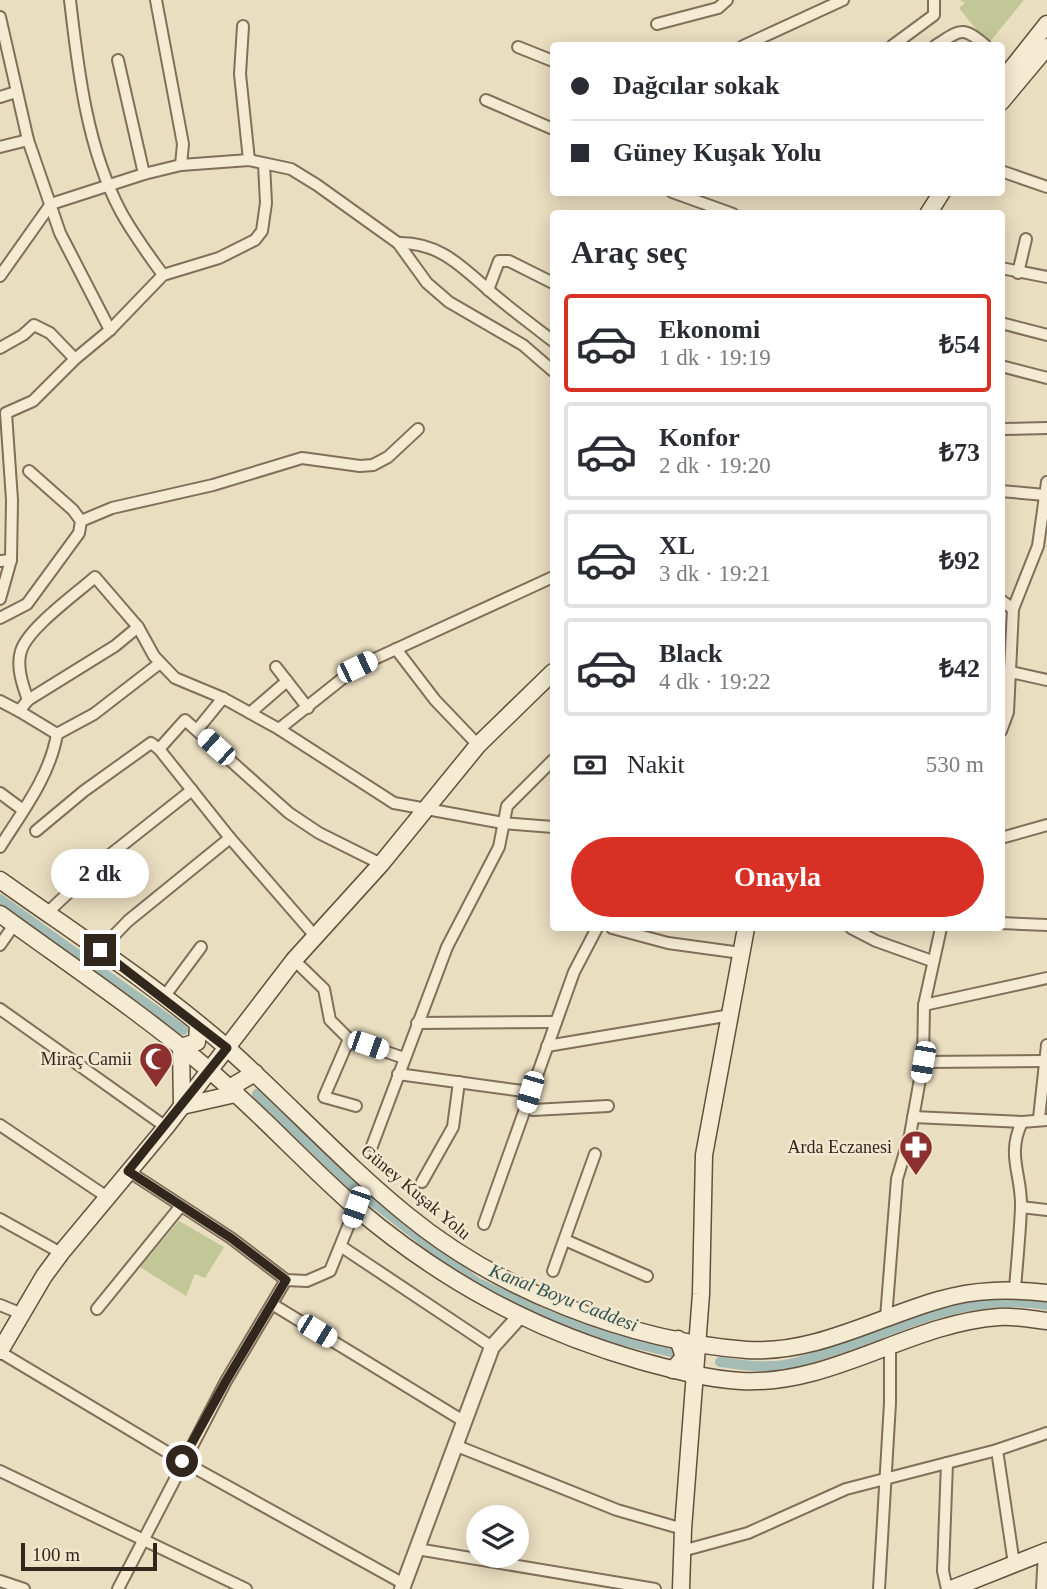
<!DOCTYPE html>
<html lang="tr">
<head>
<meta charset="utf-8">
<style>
	body { margin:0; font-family:"Times New Roman",serif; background:#f2f2f3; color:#2b2b33; height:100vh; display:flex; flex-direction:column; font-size:26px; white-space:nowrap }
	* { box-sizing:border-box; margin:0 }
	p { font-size:23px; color:#7c7c81 }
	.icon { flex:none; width:38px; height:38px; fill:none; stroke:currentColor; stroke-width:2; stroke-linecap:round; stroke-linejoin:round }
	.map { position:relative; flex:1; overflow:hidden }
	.details { position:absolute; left:550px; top:210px; width:455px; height:721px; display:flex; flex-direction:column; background:#fff; border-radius:7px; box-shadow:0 4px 18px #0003 }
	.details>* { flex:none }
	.hud { position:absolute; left:550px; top:42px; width:455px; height:154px; border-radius:7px; box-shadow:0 4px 18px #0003; display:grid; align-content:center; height:154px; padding:0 21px; background:#fff }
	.fabs { position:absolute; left:466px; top:1505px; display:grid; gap:14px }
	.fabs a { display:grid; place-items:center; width:63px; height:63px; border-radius:50%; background:#fff; box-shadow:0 4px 18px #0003; font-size:35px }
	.scale { position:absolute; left:21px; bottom:18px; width:136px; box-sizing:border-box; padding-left:7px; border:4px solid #32271d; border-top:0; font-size:19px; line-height:24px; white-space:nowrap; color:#32271d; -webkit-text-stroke:5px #f2e8cf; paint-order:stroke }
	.end { position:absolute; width:32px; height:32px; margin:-16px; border:9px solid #32271d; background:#fff; box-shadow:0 0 0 4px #fff }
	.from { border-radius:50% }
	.bubble { position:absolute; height:49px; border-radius:24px; background:#fff; box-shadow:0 4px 18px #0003; font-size:23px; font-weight:600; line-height:49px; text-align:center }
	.car { position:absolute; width:21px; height:42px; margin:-21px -10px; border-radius:9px; box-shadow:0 0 5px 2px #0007; background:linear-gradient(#fff 24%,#345 0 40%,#fff 0 76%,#345 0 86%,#fff 0) }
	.hud b { display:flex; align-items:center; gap:24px; height:66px; font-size:26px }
	.hud b+b { border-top:2px solid #e1e1e2 }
	.hud i { width:18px; height:18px; background:#2b2b33 }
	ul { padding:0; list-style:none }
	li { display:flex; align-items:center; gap:21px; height:98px; margin:0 14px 10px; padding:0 7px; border:4px solid #e1e1e2; border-radius:7px }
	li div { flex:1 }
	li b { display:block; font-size:26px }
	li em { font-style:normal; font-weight:600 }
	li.current { border-color:#d93025 }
	li>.icon { width:63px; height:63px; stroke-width:1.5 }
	h2 { padding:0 21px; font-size:32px; line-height:84px }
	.pay { display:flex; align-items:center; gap:18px; height:77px; padding:0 21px; font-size:26px }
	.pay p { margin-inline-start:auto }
	.cta { display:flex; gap:14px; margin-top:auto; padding:14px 21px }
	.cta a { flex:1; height:80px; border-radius:42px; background:#d93025; color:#fff; font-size:28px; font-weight:600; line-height:80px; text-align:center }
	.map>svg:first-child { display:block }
	.green { fill:#c1c796 }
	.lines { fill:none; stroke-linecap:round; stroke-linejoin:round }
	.canal { stroke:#a3bcb5; stroke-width:10 }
	.minor-casing { stroke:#816f5a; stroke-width:14 }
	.tertiary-casing { stroke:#816f5a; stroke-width:18 }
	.secondary-casing { stroke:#63503d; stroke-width:19 }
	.minor { stroke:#f5ebd3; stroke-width:10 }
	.tertiary { stroke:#f5ebd3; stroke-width:14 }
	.secondary { stroke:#f5ebd3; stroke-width:16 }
	.route { stroke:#32271d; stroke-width:9 }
	.labels { text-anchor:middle; stroke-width:5; stroke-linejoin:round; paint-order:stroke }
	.poi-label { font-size:18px; fill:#32271d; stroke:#f2e8cf; text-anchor:end }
	.street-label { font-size:18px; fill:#32271d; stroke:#f2e8cf }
	.water-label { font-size:19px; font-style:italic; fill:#2d514f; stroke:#f2e8cf }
</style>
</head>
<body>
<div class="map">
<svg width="1047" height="1589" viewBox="0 0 1047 1589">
	<rect width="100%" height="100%" fill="#eadec0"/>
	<!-- green -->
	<g class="green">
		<polygon points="960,0 1024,0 988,44 959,8 965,3"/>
		<polygon points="179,1221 224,1247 205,1278 195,1274 186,1296 140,1267"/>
	</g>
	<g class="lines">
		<!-- canal -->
		<g class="canal">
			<polyline points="0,899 183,1030"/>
			<polyline points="257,1094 353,1186 476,1282 549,1316 620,1340 675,1353"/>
			<path d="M720,1362c21,3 43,6 64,3 18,-3 35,-10 52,-15 73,-25 131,-58 211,-45"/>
		</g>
		<!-- minor casing -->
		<g class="minor-casing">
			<g id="minor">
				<path d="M70,0c8,70 17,149 51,212 12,22 27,42 42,63"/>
				<polyline points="156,0 183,144 181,165"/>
				<polyline points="0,17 28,140 60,233 110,330"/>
				<polyline points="657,24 718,8 727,0"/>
				<polyline points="243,26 240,74 249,160"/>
				<polyline points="743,46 843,0"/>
				<polyline points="892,46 934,15 934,0"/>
				<path d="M935,46c25,-16 27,-21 51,0"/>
				<polyline points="518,47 553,61"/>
				<polyline points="118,60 144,174"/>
				<polyline points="0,97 16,92"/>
				<polyline points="486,100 553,129"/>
				<polyline points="0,147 28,140"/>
				<polyline points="1001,171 1047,187"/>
				<polyline points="672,192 733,214"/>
				<path d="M398,243c42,-1 64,24 94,50 20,17 40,32 61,48"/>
				<polyline points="1001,268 1047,277"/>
				<polyline points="1018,273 1026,239"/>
				<polyline points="0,276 51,204 144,174 181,165 249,160 291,169 317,185 398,243 427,283 449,302 523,345 553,371"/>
				<polyline points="488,290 499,261 509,261 553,283"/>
				<polyline points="1001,323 1047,335"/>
				<polyline points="0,348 23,335 34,325 50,333 75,359"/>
				<polyline points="1001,366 1047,378"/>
				<polyline points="1001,429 1047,428"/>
				<polyline points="1001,491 1045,495"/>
				<polyline points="81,521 112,508 213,485 302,458 360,466 373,465 388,457 418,429"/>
				<polyline points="0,561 11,560 12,500 6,413 33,401 75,359 110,330 163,275 219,258 255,240 262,231 266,203 264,164"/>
				<polyline points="0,599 11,560"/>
				<polyline points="1001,600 1013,609"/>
				<polyline points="0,618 27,604 79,533 81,521 73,510 29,471"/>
				<polyline points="396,649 435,700 478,745"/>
				<polyline points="276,667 308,708"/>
				<polyline points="1002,670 1047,680"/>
				<path d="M28,700c-5,-14 -12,-33 -7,-49 7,-23 55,-57 74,-74l43,50 16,29 21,22 48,20 56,31 115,74 109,20 50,4"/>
				<polyline points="0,701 19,711 28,700 115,646 138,627"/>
				<polyline points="250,713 287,681"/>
				<polyline points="279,729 357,667 553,577"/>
				<polyline points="197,730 223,698"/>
				<polyline points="1001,731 1008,712 1013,609 1038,546 1047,482"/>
				<polyline points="57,734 94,714 160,663"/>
				<polyline points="159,749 185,720 289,813 319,833 381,864"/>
				<polyline points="0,793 23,810"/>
				<polyline points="36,831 84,791 151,743 159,749 230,838 315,936"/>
				<polyline points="1001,838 1047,825"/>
				<path d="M0,847c22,-35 50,-71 57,-113l-38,-23"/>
				<polyline points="47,913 101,862 192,790"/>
				<polyline points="1001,923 1047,925"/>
				<polyline points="612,928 668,943 741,953"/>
				<polyline points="851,928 876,941 932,961"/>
				<polyline points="0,945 14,925"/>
				<polyline points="100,950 128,921 230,838"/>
				<polyline points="294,960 324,989 330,1020 349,1039 404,1058"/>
				<polyline points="164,997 201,947"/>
				<polyline points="924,1005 1047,978"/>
				<polyline points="0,1009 166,1127"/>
				<polyline points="417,1023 556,1022"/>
				<polyline points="349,1039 324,1097 356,1106"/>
				<polyline points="547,1046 731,1015"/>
				<polyline points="923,1062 1045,1061"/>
				<polyline points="398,1074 530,1092"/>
				<polyline points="526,1106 533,1110 608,1106"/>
				<polyline points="913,1117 1022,1122 1047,1120"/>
				<polyline points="1039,1118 1047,1045"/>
				<polyline points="0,1125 107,1197"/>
				<polyline points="372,1146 447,947 499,847 507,806 553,760"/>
				<polyline points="128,1171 231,1238 286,1280 307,1281 330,1271 356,1207"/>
				<polyline points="422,1182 453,1127 459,1082"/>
				<polyline points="1021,1207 1047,1210"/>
				<polyline points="0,1219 61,1253"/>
				<polyline points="484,1224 574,972 597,928"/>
				<polyline points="565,1240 647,1276"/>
				<polyline points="342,1247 492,1347"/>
				<polyline points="553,1271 595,1154"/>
				<path d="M1015,1289c2,-27 5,-55 6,-82 1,-33 -15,-51 1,-85"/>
				<polyline points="272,1304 465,1422"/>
				<polyline points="0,1305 22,1314"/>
				<polyline points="97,1309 180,1207"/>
				<polyline points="886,1318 897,1179 910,1135 923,1062 924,1005 941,928"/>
				<polyline points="0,1352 182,1461 404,1584"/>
				<polyline points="457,1446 617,1510 683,1529"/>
				<polyline points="997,1450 1014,1564"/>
				<polyline points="0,1471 246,1589"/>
				<polyline points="417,1549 655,1589"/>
				<polyline points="682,1551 748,1533 846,1489 997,1450 1047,1433"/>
				<polyline points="0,1581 24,1589"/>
				<polyline points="118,1589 226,1381 286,1280"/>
				<polyline points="879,1589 890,1403 890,1346"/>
				<polyline points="947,1589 943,1571 947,1463"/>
				<polyline points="1042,1589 1044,1552"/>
			</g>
		</g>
		<!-- tertiary casing -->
		<g class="tertiary-casing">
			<polyline id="tertiary" points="402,1589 492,1347 519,1317"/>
		</g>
		<!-- secondary casing -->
		<g class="secondary-casing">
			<g id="secondary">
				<polyline points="1001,82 1047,24"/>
				<polyline points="1001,102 1047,47"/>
				<polyline points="928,214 942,192"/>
				<path d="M0,880c76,54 155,105 225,166 62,55 118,117 182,169 91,75 222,126 340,135 68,4 129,-32 192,-50 37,-11 71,-11 108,-7"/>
				<path d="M0,914c70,51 143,100 209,156 51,43 96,93 146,137 86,73 177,123 286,154 33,9 66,18 100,20 91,5 169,-58 258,-64 16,-1 32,2 48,4"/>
				<polyline points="198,1025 197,1042 181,1047 182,1106 235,1094 236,1084 255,1073"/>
				<polyline points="0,1351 44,1276 61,1253 166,1127 294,960 381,864 478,745 553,672"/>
				<polyline points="673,1370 684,1357 678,1339"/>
				<polyline points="681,1589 683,1529 701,1294 704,1155 746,928"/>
				<polyline points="951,1589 1047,1551"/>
			</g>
		</g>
		<!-- minor -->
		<use href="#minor" class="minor"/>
		<!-- tertiary -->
		<use href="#tertiary" class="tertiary"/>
		<!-- secondary -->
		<use href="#secondary" class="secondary"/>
	</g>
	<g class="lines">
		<!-- route -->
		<polyline class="route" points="100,950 227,1048 128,1171 231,1238 286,1280 226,1381 182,1461"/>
	</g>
	<!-- icons -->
	<defs>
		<g id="mosque-pin" transform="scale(1.75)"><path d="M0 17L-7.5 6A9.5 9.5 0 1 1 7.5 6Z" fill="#8c2f2f" stroke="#f2e8cf"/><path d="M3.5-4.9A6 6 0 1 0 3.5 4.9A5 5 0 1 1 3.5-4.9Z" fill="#fff"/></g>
		<g id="pharmacy-pin" transform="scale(1.75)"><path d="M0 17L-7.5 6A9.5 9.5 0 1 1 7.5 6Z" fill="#8c2f2f" stroke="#f2e8cf"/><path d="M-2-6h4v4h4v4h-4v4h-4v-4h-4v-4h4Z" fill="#fff"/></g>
	</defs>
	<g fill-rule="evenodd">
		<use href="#mosque-pin" x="156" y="1059"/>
		<use href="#pharmacy-pin" x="916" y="1147"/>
	</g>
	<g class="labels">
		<!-- poi labels -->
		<g class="poi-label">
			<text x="132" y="1065">Miraç Camii</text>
			<text x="892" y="1153">Arda Eczanesi</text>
		</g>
		<!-- street labels -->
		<g class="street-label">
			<text transform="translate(416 1192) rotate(40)" y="6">Güney Kuşak Yolu</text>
		</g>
		<!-- water labels -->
		<g class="water-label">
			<text transform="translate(564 1297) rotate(21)" y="7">Kanal Boyu Caddesi</text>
		</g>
	</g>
</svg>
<div class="fabs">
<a><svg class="icon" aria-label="layers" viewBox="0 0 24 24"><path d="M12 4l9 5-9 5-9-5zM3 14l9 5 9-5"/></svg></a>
</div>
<div class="scale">100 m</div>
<i class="end from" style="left:182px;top:1461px"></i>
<i class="end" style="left:100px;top:950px"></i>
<div class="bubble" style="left:51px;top:849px;width:98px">2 dk</div>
<i class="car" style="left:357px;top:667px;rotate:64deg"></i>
<i class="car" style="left:216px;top:747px;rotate:312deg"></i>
<i class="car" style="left:368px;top:1045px;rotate:109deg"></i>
<i class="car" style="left:923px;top:1062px;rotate:190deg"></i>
<i class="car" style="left:530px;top:1092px;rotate:196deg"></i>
<i class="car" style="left:356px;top:1207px;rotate:199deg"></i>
<i class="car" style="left:317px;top:1331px;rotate:121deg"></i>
<div class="hud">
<b><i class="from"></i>Dağcılar sokak</b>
<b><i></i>Güney Kuşak Yolu</b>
</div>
<section class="details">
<h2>Araç seç</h2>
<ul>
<li class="current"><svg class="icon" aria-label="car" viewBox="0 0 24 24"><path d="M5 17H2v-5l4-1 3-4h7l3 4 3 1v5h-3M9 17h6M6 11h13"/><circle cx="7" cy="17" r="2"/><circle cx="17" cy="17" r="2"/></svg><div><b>Ekonomi</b><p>1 dk · 19:19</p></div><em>₺54</em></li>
<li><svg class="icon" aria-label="car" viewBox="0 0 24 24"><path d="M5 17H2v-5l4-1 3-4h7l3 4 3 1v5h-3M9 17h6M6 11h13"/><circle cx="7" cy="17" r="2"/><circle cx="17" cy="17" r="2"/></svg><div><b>Konfor</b><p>2 dk · 19:20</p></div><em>₺73</em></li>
<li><svg class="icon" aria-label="car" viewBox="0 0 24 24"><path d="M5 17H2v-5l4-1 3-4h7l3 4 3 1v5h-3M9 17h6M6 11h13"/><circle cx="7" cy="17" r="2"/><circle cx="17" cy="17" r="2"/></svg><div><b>XL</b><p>3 dk · 19:21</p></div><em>₺92</em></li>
<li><svg class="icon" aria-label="car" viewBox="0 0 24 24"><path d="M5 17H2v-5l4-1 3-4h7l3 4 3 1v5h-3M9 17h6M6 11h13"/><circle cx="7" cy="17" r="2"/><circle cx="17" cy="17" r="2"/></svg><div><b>Black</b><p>4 dk · 19:22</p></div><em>₺42</em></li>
</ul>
<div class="pay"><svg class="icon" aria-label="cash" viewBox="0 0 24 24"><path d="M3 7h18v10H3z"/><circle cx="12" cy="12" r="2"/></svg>Nakit<p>530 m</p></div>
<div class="cta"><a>Onayla</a></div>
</section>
</div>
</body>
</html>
